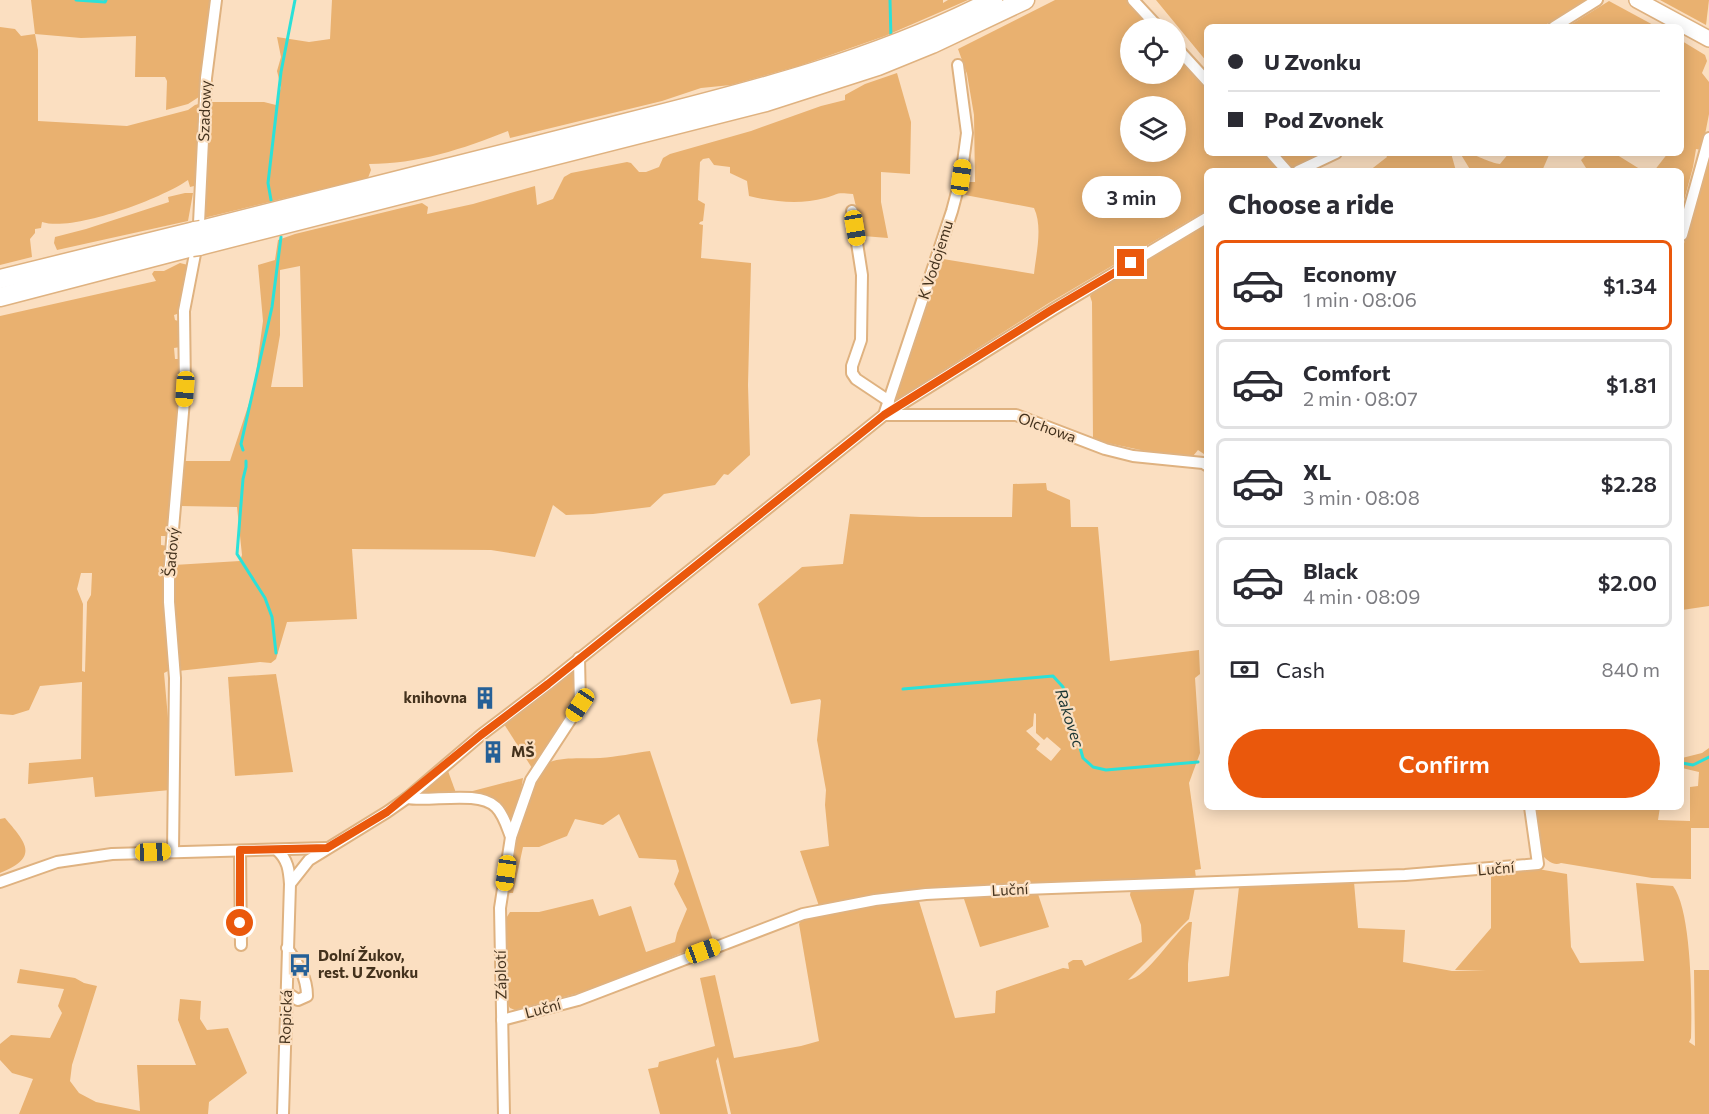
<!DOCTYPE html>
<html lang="en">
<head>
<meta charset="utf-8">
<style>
	body { margin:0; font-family:Commissioner,sans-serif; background:#f2f2f3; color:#2b2b33; height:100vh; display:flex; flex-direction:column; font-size:22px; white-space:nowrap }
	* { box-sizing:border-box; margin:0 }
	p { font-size:20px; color:#7c7c81 }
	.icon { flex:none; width:33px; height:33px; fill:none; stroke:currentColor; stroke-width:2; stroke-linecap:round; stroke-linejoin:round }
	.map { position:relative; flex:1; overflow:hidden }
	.details { position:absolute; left:1204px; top:168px; width:480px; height:642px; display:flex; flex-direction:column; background:#fff; border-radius:9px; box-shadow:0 3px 15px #0003 }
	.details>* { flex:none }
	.banner { position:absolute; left:1204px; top:24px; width:480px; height:132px; border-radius:9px; box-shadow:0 3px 15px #0003; display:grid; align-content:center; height:132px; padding:0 24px; background:#fff }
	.fabs { position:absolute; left:1120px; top:18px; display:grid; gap:12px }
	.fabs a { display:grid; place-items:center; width:66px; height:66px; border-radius:50%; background:#fff; box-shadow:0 3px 15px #0003; font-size:30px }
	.end { position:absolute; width:27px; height:27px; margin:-14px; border:8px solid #ea580c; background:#fff; box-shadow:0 0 0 3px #fff }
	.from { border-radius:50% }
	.bubble { position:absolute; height:42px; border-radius:21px; background:#fff; box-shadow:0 3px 15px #0003; font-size:20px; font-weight:600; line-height:42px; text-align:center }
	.car { position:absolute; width:18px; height:36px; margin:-18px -9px; border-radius:8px; box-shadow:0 0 4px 2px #0007; background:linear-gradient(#f5c518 24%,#345 0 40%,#f5c518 0 76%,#345 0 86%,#f5c518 0) }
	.banner b { display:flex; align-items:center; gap:21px; height:57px; font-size:22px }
	.banner b+b { border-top:2px solid #e1e1e2 }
	.banner i { width:15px; height:15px; background:#2b2b33 }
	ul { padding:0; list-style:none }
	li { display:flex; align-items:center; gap:18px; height:90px; margin:0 12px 9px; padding:0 12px; border:3px solid #e1e1e2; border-radius:9px }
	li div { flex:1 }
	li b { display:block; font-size:22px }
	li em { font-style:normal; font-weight:600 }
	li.active { border-color:#ea580c }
	li>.icon { width:54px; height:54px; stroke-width:1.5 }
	h2 { padding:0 24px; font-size:27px; line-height:72px }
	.pay { display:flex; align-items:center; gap:15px; height:66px; padding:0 24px; font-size:22px }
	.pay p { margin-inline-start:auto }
	.action { display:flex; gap:12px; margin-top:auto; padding:12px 24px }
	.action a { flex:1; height:69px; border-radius:36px; background:#ea580c; color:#fff; font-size:24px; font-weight:600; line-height:69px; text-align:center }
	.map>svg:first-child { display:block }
	.green { fill:#e9b170; fill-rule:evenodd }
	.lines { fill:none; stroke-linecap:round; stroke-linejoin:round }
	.stream { stroke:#2be1d8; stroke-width:3 }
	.minor-casing { stroke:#dfb280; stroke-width:14 }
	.primary-casing { stroke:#dfb280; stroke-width:18 }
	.motorway-casing { stroke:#dfb280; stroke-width:21 }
	.minor { stroke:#fff; stroke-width:10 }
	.primary { stroke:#fff; stroke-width:15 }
	.motorway { stroke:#fff; stroke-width:18 }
	.motorway-bridge-casing { stroke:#dfb280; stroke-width:21; stroke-linecap:butt }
	.motorway-bridge { stroke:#fff; stroke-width:18 }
	.route { stroke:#ea580c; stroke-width:8 }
	.labels { text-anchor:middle; stroke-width:4.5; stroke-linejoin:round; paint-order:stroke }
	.street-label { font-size:15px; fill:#44321d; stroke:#fbdfc1 }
	.poi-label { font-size:15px; font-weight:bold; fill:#44321d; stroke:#fbdfc1; text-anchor:start }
	.water-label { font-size:16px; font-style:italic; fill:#1b3634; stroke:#fbdfc1 }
</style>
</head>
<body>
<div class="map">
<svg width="1709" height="1114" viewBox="0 0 1709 1114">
	<rect width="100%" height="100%" fill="#fbdfc1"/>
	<!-- green -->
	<g class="green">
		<path d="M31,0h181l-10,95 -14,9 -22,6 1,-29 -2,-4h-30l1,-41 -55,2 -46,-4 3,16v71l89,5 61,-16 7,-5 7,-2 -4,82 -8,2 -2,-7c-27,19 -115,52 -146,42l-1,6 -6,1v4l-5,6 2,18 -32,8v-238l15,2 6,7 14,-2z"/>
		<path d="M332,0h611v3l5,-3h20l-83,36 -86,30 -68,19 -30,3 -39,13 -152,37 -2,-7c-45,18 -91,33 -139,33l2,6 -3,8 -164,40 6,-116h54l12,3 5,-18 -4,-16 4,-14 -4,-20 32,5 21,-3z"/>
		<path d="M1055,0h73l25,28h-22v46h45v-19l31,35 1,63h114l-36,18h-78l-1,39 -158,93 -154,98 48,-142 91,15c2,-20 9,-47 0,-66l-69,-13 3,-13h7l-1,-67 -7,-41 -9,-25zM1131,106h45v46h-45z"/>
		<polygon points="1156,0 1587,0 1542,27 1208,27 1207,62"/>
		<polygon points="1660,0 1709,0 1706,25"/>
		<polygon points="1609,1 1657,27 1567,27"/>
		<polygon points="1682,41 1705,55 1707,61 1702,73 1709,82 1709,114 1702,150 1696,149 1693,167 1682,208 1682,171 1654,171 1668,153 1682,153"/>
		<path d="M897,73l14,49 -1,52 -29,-2v30l7,36 -25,-2 -10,-42c-19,-2 -13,0 -28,4 -25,7 -51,4 -76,-2l-2,-15 -17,-8v-6l-16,-2 -5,-7 -6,1 -3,3 -2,38 7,4 -2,17 -3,1 -1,2 4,1 -2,33 50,5 -3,122 2,70 -22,20 -4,-1 -9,11 -51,9 -14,13 -57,7 -27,1 -13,-10 -18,52 -44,-7 -139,-1 5,70 -70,3 -11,37 -5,4 -11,-1 -82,9 -6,-69 2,-37 66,-4 2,-6 -5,-48 -57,-1 4,-45h46l24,-73 9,-67 -5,-56 17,-5 3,-20 17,-6 127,-31 6,4 -1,7 46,-10 62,-18 2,19 16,-6 11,-22 7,-4 56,-11 4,1 8,9h7l13,-5 4,-9 7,-4 81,-23 70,-25 24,-6v-5l20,-11zM300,266l3,121h-32l9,-52v-65z"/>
		<polygon points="1385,153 1451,153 1456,171 1369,171 1387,157"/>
		<path d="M1460,153c18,0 22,8 40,11l9,-11h37l3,2 -7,16h-71z"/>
		<polygon points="1588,153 1614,153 1643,171 1583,171 1586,168 1581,160"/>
		<polygon points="1709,162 1709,606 1682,610 1682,250"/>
		<polygon points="185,193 193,193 188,221 57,250 54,243 55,237 86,229 169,202 168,197"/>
		<polygon points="1207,223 1207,456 1198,450 1193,456 1155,453 1093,440 1092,302 1090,296 1098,287"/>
		<path d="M180,263l8,2 -8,48 -6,2 1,5 6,2v25l-7,1 1,11h7v14l-5,1v5l5,1 -12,134 -4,22h-5v9l7,1 -4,52 6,72 -6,3 7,79 -1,38 -75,7 -2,-20 -65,7 1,-21 52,-4 1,-77 -42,4 -11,24 -16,5 -13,-1v-398l156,-35 -4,-7 2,-3h10zM81,573h11l-1,22 -4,7 -2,70 -3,-1 1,-67 -6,-15z"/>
		<path d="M1046,483l1,7 23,10 1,27h27l12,134 89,-11 1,24 -5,4 5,75 -11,30 12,86 -6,1 1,8 -92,2 -77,5 -208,21 -19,-55 29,-5 -4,-41 1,-15 -9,-50 4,-39 -1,-2 -29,5 -33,-100 44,-37 41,-3 7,-50 71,3h91l1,-33zM1034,713l2,1v19l8,7 3,-3 14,12 -10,12 -15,-12 4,-5 -14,-13 7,-5z"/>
		<polygon points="572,670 575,671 577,703 532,768 504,724"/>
		<polygon points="276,674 293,772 235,776 228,677"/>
		<path d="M1709,748v80h-18v51l-39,-1 -91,-15c-7,3 -13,-2 -18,-7l-9,-49h126l-2,13 32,1v-34l8,-1 1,-14 -17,-4v-10l20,-5z"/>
		<path d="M650,751l63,189 -116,48 -82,22 -5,-2 -5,-8v-80l5,-8h29l54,-13 6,17 32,-10 15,46 29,-10 2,-9 10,-24 -13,-25 5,-13 -3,-11 -37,-2 -20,-44 -16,11 -28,-6 -8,17 -28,11h-16l-10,46h-6c4,-25 20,-126 46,-132 14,-4 32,-2 47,-3 17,-1 34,-5 50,-7z"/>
		<polygon points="448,771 456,793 419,795"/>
		<polygon points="523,778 520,797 512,822 500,805 465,793"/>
		<path d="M5,818c20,24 36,39 -5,55v-54z"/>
		<path d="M1538,869l29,5 4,73 9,16 64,-2 -8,-78 37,3c19,25 19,119 18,152l-2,4 6,4 -1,-76h15v144h-978l-13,-57 -2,4 12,53h-68l-12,-45 10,-2 1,-5 56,-16 -15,-68 15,-3 19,83 67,-12 18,-5 -20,-117 3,-5 14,-4 102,-17 37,120 40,-5 1,-22 67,-23 6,1 -1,-6 5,-3h9l3,6 57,-24 -1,-17 -11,-30 1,-6 64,-2 -6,32 -61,61c20,-3 44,-45 61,-58h3l-4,42v18l41,-6 10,-89 115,-5 4,46 47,2 -2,32 49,9h34l-31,-1 36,-42v-56z"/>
		<polygon points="1037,891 1049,927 980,947 963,896"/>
		<polygon points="20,969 75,978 84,983 97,986 72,1065 70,1081 79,1093 96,1102 140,1111 137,1065 196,1065 178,1020 180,999 201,1001 200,1019 207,1030 228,1028 247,1073 209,1102 208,1114 19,1114 33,1079 12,1073 0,1060 0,1044 11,1035 50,1038 62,1013 58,1006 64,989 17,983"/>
	</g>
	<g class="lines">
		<!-- stream -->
		<g class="stream">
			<polyline points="76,0 105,2 106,0"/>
			<polyline points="890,0 891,39"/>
			<polyline points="271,200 268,183 281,72 295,0"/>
			<polyline points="243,450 241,444 272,307 281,237"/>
			<polyline points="246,461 246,467 243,479 237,554 265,598 272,617 276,653"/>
			<polyline points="903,689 1053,676 1063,687 1083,758 1093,767 1106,770 1198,762"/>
			<polyline points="1682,763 1693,765 1709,757"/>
		</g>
		<!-- minor casing -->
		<g class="minor-casing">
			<g id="minor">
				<polyline points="1133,0 1159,28"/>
				<polyline points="1554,27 1597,0"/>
				<polyline points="1176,47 1208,82"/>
				<polyline points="958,65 967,133 961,177 952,211 884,415 1016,415 1105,449 1133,456 1203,463 1208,466"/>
				<polyline points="1271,153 1287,171"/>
				<polyline points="1298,171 1336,153"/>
				<polyline points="852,211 862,275 861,340 852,366 852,373 856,379 889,401"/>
				<polyline points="199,223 206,78 216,0"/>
				<polyline points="1682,235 1709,138"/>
				<path d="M407,798c24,4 72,-8 89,9 8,8 11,20 15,30"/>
				<path d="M277,850c11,10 12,20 13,34l-7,230"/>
				<polyline points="240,851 241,945"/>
				<polyline points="173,852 175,678 169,602 169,576 185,389 184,311 195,254"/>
				<polyline points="0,882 57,862 112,854 326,848"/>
				<polyline points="290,884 309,860 387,812 407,798 481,735 548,684 884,415 1054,309 1208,217"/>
				<path d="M287,948c11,16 20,29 20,48l-9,4 -11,-7"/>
				<polyline points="502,1020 578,1000 803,914 875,900 926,894 1024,889 1405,875 1538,864 1530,807"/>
				<polyline points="504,1114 500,908 511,837 531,780 580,705 579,658"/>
			</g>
		</g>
		<!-- primary casing -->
		<g class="primary-casing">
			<polyline id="primary" points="1637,0 1709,39"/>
		</g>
		<!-- motorway casing -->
		<g class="motorway-casing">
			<g id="motorway">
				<path d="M201,230c132,-33 264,-67 396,-100 135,-34 272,-66 396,-130"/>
				<polyline points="199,246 766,102 878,66 932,44 1025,0"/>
				<polyline points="0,279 195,231"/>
				<polyline points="0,297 192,247"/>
			</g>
		</g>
		<!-- minor -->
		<use href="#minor" class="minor"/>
		<!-- primary -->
		<use href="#primary" class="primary"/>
		<!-- motorway -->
		<use href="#motorway" class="motorway"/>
		<!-- motorway-bridge casing -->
		<g class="motorway-bridge-casing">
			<g id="motorway-bridge">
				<polyline points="195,231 201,230"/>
				<polyline points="192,247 199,246"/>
			</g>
		</g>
		<!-- motorway-bridge -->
		<use href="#motorway-bridge" class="motorway-bridge"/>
	</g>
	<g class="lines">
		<!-- route -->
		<polyline class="route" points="240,923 240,850 327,848 387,812 481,735 548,684 884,415 1053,309 1131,263"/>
	</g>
	<!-- icons -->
	<defs>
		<g id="building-bare" transform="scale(1.8)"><path d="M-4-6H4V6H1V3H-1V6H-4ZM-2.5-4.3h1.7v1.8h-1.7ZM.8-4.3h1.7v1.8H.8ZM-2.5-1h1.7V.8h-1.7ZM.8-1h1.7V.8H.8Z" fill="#256097" stroke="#fbdfc1" stroke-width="2.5" paint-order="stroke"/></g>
		<g id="bus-bare" transform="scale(1.8)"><path d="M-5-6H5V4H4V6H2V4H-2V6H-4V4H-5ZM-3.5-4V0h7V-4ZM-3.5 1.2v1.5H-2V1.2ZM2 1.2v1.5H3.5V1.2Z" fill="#256097" stroke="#fbdfc1" stroke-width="2.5" paint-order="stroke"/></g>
	</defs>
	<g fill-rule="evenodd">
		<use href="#building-bare" x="485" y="698"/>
		<use href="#building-bare" x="493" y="752"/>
		<use href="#bus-bare" x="300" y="965"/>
	</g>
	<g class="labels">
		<!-- street labels -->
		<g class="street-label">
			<text transform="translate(205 111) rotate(-88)" y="5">Szadowy</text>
			<text transform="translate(936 260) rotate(-72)" y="5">K Vodojemu</text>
			<text transform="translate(1047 428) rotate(20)" y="5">Olchowa</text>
			<text transform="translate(172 552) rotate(-85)" y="5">Šadový</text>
			<text transform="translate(1496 869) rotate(-5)" y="5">Luční</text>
			<text transform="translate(1010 890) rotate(-3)" y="5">Luční</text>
			<text transform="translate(501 975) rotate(-91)" y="5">Záplotí</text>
			<text transform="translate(543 1009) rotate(-15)" y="5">Luční</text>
			<text transform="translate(286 1017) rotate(-88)" y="5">Ropická</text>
		</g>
		<!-- poi labels -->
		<g class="poi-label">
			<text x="467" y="703" text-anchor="end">knihovna</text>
			<text x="511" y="757">MŠ</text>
			<text x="318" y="961">Dolní Žukov,<tspan x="318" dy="17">rest. U Zvonku</tspan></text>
		</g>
		<!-- water labels -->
		<g class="water-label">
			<text transform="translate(1070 718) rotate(72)" y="6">Rakovec</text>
		</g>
	</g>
</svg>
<div class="fabs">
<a><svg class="icon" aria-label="locate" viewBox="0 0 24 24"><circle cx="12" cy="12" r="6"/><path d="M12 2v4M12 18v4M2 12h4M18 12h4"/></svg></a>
<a><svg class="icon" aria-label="layers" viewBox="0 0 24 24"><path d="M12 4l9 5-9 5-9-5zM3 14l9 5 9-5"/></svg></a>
</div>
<i class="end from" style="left:240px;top:923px"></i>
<i class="end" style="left:1131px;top:263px"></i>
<div class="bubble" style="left:1082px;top:176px;width:99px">3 min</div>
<i class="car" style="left:961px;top:177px;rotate:8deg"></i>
<i class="car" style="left:855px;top:228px;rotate:170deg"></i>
<i class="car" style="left:185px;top:389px;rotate:184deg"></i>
<i class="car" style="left:580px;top:705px;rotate:214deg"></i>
<i class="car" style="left:153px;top:852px;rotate:88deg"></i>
<i class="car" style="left:506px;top:873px;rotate:188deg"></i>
<i class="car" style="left:703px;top:951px;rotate:70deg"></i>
<div class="banner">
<b><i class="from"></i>U Zvonku</b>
<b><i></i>Pod Zvonek</b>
</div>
<section class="details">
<h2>Choose a ride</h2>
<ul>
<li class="active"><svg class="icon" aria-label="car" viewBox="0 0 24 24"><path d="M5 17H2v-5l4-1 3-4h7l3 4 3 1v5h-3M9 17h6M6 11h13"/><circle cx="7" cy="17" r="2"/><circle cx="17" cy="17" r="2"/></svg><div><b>Economy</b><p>1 min · 08:06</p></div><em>$1.34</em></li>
<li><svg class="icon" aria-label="car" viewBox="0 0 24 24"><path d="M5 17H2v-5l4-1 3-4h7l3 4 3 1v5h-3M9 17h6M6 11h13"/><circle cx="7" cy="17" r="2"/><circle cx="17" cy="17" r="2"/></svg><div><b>Comfort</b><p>2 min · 08:07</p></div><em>$1.81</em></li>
<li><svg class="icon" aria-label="car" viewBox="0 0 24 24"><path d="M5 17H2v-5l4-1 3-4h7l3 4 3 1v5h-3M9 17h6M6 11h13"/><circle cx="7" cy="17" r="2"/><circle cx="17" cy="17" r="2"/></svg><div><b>XL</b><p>3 min · 08:08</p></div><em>$2.28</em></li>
<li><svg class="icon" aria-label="car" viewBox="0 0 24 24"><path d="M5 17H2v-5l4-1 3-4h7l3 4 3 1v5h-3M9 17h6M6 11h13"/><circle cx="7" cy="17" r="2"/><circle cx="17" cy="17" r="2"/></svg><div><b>Black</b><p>4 min · 08:09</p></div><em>$2.00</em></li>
</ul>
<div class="pay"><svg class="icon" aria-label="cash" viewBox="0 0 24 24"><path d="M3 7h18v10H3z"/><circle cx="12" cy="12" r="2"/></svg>Cash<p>840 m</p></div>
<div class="action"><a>Confirm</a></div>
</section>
</div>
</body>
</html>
